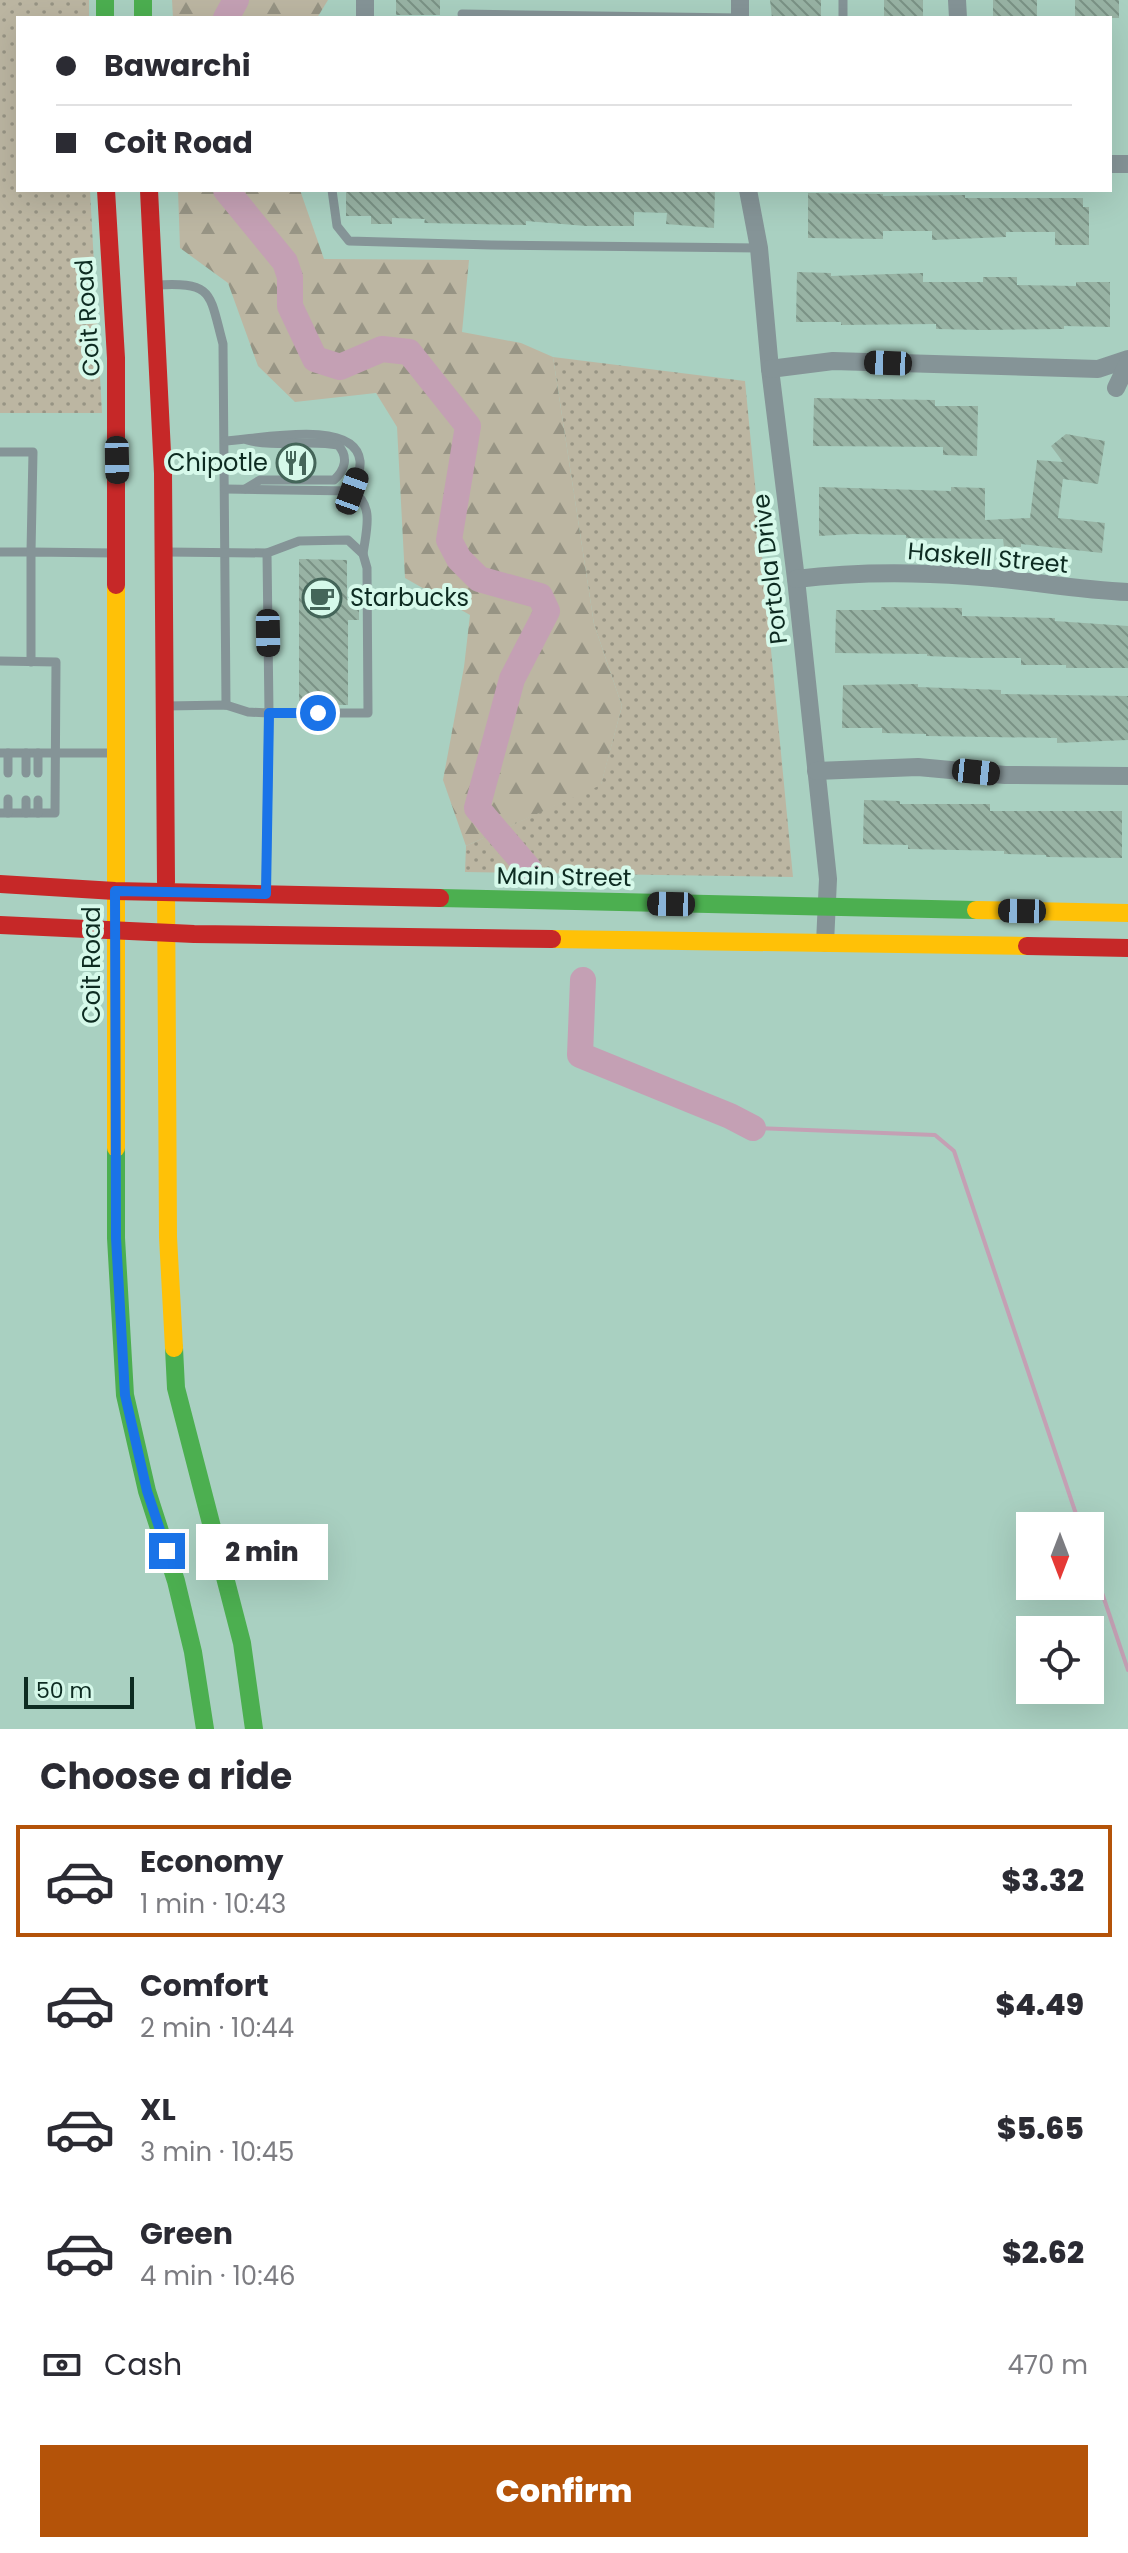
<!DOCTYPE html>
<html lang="en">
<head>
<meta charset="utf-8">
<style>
	body { margin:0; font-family:Poppins,sans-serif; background:#f7f7f7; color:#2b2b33; height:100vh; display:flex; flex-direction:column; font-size:30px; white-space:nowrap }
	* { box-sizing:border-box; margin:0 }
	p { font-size:26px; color:#7c7c81 }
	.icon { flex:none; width:44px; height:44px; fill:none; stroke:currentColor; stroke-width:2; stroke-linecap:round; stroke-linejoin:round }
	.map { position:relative; height:1729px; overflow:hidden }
	.side { display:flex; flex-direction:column; background:#fff; flex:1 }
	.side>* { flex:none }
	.top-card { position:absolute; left:16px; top:16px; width:1096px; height:176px; border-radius:0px; box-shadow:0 8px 32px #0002; display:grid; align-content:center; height:176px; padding:0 40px; background:#fff }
	.needle { width:52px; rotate:180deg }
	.tools { position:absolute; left:1016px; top:1512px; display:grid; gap:16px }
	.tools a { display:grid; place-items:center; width:88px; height:88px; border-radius:0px; background:#fff; box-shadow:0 8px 32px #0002; font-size:40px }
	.scale { position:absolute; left:24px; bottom:20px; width:110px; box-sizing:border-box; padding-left:8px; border:4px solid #0d2b21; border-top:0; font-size:22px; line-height:28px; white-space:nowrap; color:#0d2b21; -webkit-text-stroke:6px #d6f9ea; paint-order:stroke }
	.end { position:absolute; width:36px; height:36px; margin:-18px; border:10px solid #1a73e8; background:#fff; box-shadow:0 0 0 4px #fff }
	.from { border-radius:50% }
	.bubble { position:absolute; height:56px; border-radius:0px; background:#fff; box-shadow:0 8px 32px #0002; font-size:26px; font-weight:800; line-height:56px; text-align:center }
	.car { position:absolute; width:24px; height:48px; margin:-24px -12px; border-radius:10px; box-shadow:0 0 6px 2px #0007; background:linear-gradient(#222 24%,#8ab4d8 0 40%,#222 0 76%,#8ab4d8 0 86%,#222 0) }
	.top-card b { display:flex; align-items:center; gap:28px; height:76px; font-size:30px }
	.top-card b+b { border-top:2px solid #e1e1e2 }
	.top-card i { width:20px; height:20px; background:#2b2b33 }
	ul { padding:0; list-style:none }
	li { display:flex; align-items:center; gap:24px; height:112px; margin:0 16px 12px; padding:0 24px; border:4px solid transparent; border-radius:0px }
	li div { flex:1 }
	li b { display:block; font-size:30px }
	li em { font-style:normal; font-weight:800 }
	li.active { border-color:#b45309 }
	li>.icon { width:72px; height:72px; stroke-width:1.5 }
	h2 { padding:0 40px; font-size:36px; line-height:96px }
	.pay { display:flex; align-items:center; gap:20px; height:88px; padding:0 40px; font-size:30px }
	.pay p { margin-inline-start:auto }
	.primary-button { display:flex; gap:16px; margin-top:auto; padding:16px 40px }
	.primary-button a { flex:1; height:92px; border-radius:0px; background:#b45309; color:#fff; font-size:32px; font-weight:800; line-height:92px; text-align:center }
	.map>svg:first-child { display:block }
	.grass { fill:url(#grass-dots) }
	.forest { fill:url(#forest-firs) }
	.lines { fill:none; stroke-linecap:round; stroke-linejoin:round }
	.stream { stroke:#c4a0b4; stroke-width:4 }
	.river { stroke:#c4a0b4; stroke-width:26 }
	.building { fill:url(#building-back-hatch) }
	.lane { stroke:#859497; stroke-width:9 }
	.street { stroke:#859497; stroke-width:18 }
	.fast { stroke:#4caf50; stroke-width:18 }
	.slow { stroke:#ffc107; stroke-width:18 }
	.jam { stroke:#c62828; stroke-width:18 }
	.route { stroke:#1a73e8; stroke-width:10 }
	.labels { text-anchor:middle; stroke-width:8; stroke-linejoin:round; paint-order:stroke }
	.street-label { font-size:24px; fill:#0d2b21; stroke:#d6f9ea }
	.poi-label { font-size:24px; fill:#0d2b21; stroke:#d6f9ea; text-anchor:end }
</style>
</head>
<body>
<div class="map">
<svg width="1128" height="1729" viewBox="0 0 1128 1729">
	<defs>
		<pattern id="grass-dots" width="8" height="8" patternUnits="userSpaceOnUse" patternTransform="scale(2)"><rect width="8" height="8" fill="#bcb6a2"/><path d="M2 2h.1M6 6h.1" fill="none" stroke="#979484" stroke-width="1.8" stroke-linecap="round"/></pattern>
		<pattern id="forest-firs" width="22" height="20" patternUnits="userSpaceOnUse" patternTransform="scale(2)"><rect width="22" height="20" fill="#bcb6a2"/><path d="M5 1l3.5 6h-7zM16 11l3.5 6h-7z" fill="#979484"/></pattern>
		<pattern id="building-back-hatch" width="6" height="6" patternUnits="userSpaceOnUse" patternTransform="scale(2)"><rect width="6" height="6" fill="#98b3a4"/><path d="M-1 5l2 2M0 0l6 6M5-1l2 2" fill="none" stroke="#7a9285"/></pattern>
	</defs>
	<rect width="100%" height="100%" fill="#a9d0c1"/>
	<!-- grass -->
	<g class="grass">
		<polygon points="0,0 89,0 89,18 18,18 18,190 90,190 102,413 0,413"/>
		<polygon points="553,357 745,381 793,877 465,872 466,846 601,784 622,706 594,624"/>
	</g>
	<!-- forest -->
	<g class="forest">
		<polygon points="172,0 328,0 317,18 173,18"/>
		<polygon points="178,190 300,190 324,259 469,260 462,332 521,343 553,357 594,624 622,706 601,785 466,846 443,780 464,667 470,615 405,578 397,427 376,393 295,402 258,366 228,283 180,248"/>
	</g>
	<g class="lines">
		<!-- stream -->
		<g class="stream">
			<polyline points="753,1128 935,1135 954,1151 1080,1526"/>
			<polyline points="1090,1557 1128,1670"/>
		</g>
		<!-- river -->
		<g class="river">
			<polyline points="226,18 236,0"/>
			<polyline points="226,190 285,262 290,277 290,306 315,359 340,367 382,349 409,352 468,426 449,540 459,559 479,579 540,596 547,611 512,679 477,808 529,869"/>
			<polyline points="583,980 580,1055 730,1116 753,1128"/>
		</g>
	</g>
	<!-- building -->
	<g class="building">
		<rect x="396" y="0" width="44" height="15"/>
		<polygon points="770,0 821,0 821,18 772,18"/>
		<rect x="884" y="0" width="39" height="18"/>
		<rect x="993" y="0" width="44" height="18"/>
		<rect x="1075" y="0" width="44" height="18"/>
		<polygon points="346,190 715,190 714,228 666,224 667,213 634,212 634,226 586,226 526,221 526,225 424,223 425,219 392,218 392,224 371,224 371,216 346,216"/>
		<polygon points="808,193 883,194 883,196 965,195 965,198 1083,198 1083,207 1089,207 1089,245 1055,245 1055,232 1006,232 1006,237 932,240 932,231 883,231 883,239 808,238"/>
		<polygon points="797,272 831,273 831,276 923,273 923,282 983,282 983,277 1017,277 1017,285 1076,286 1076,282 1110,282 1110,327 1064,326 1064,329 982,330 936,329 936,324 841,325 841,322 796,322"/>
		<polygon points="814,398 935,400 935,406 978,406 977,456 943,455 943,447 813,446"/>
		<polygon points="1066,434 1105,441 1098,484 1063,479 1058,518 1105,523 1102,553 1021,544 1021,547 1004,547 1003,539 906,538 906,535 853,534 819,536 819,487 951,491 951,487 985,488 985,520 1030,518 1037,460 1063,462 1051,446"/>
		<polygon points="299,559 347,560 347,599 359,599 359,620 348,620 348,705 299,705"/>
		<polygon points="881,607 962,608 962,616 1055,618 1055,621 1128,626 1128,668 1066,668 1066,665 1021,665 1021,658 974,658 927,656 927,654 835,653 836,610 881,610"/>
		<polygon points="918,684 918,687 1001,690 1001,694 1128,696 1128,740 1057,743 1057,738 926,736 926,734 882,733 882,728 842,728 843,685"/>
		<polygon points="864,800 900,801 900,804 990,804 990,811 1122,811 1122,858 1046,857 1046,855 1004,854 1004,851 908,849 908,845 863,844"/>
	</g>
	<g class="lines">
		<!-- lane -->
		<g class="lane">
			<polyline points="462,14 740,18"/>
			<polyline points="843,18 843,0"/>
			<polyline points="332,190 337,226 349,241 491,245 759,248"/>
			<path d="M156,285c58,-3 53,7 67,59l3,361"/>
			<path d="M225,441c30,-1 130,-24 135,20 1,10 -4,20 -8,30"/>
			<polyline points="0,452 33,452 31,552 0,552"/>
			<path d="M225,489l127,2c23,14 14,40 11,63"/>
			<path d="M245,489l15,-9h74c11,-10 15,-23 4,-35 -30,-6 -62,3 -91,-5"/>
			<polyline points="166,552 267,553"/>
			<polyline points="0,661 56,662 55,813 0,813"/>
			<polyline points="31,662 31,552 114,553"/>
			<polyline points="166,706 226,705 248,712 269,713 368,713 367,568 363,554 348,540 299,541 267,553 269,713 266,891"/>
			<polyline points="0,753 113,753"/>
			<polyline points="8,753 8,773"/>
			<polyline points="26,753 26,773"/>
			<polyline points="38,753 38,773"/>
			<polyline points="8,799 8,813"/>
			<polyline points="26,800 26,813"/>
			<polyline points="38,800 38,813"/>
		</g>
		<!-- street -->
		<g class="street">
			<polyline points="957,0 958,18"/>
			<polyline points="365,18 365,0"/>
			<polyline points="740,18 740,0"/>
			<polyline points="1110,164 1128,164"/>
			<polyline points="748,190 759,248 770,369 796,579 828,879 825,943"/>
			<polyline points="770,369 833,361 1098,369 1128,359"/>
			<polyline points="1116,388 1128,363"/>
			<path d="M796,579c57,-7 115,-7 172,-3 54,3 106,14 160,16"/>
			<polyline points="816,771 918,767 1005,775 1128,776"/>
		</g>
		<!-- fast -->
		<g class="fast">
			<polyline points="105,0 105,18"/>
			<polyline points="143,0 143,18"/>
			<polyline points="440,898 976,910"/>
			<polyline points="116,1148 116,1238 125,1395 147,1491 176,1581 193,1652 205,1729"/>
			<polyline points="174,1348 176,1388 242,1643 254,1729"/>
		</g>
		<!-- slow -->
		<g class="slow">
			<polyline points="116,585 116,1148"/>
			<polyline points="166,882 168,1237 174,1348"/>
			<polyline points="976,910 1128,913"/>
			<polyline points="552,939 1027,946"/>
		</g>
		<!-- jam -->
		<g class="jam">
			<polyline points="106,190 116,358 116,585"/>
			<polyline points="149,190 163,473 166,882"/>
			<polyline points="0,884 115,891 440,898"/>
			<polyline points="0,925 194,934 552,939"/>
			<polyline points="1027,946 1128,948"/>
		</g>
	</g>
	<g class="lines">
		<!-- route -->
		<polyline class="route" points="167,1551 147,1491 125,1395 116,1238 115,891 266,894 269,713 318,713"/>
	</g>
	<!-- icons -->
	<defs>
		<g id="restaurant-ring" transform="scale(2)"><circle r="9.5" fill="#d6f9ea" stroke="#446559" stroke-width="1.5"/><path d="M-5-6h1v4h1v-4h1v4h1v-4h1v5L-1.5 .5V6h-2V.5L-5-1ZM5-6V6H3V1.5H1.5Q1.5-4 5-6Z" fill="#446559"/></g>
		<g id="cafe-ring" transform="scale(2)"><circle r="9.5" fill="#d6f9ea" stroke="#446559" stroke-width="1.5"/><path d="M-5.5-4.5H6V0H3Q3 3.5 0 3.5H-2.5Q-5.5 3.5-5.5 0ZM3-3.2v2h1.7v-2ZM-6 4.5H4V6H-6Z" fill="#446559"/></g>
	</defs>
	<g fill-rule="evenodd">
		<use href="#restaurant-ring" x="296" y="463"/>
		<use href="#cafe-ring" x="322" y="598"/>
	</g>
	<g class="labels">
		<!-- street labels -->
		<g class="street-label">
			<text transform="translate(88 318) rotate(-94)" y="8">Coit Road</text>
			<text transform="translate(988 558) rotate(5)" y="8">Haskell Street</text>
			<text transform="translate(770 569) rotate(-97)" y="8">Portola Drive</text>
			<text transform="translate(564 877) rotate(1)" y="8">Main Street</text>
			<text transform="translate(92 965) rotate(-90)" y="8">Coit Road</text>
		</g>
		<!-- poi labels -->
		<g class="poi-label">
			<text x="268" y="471">Chipotle</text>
			<text x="350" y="606" text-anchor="start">Starbucks</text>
		</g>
	</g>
</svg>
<div class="tools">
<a><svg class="needle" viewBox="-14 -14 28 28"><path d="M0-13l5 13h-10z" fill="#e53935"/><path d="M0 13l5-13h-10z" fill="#7c7c81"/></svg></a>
<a><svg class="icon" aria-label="locate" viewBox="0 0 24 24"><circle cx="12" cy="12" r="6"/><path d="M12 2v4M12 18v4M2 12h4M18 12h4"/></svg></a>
</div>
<div class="scale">50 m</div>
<i class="end from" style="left:318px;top:713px"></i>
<i class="end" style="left:167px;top:1551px"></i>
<div class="bubble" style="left:196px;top:1524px;width:132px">2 min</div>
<i class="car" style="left:888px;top:363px;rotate:272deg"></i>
<i class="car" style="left:117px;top:460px;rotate:179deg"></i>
<i class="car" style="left:352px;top:491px;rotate:20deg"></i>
<i class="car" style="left:268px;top:633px;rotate:179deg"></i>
<i class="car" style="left:976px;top:772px;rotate:96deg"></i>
<i class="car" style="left:671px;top:904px;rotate:271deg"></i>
<i class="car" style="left:1022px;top:911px;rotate:271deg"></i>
<div class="top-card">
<b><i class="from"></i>Bawarchi</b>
<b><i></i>Coit Road</b>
</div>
</div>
<section class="side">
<h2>Choose a ride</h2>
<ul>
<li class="active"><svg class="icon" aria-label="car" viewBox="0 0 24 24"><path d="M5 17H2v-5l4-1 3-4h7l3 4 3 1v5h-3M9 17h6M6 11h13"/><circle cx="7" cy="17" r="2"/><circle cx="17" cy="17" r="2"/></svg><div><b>Economy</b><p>1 min · 10:43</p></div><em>$3.32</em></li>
<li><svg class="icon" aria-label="car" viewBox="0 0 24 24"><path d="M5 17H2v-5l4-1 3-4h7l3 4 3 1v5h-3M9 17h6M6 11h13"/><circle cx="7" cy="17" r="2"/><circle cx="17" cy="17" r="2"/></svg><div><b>Comfort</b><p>2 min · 10:44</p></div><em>$4.49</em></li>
<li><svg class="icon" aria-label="car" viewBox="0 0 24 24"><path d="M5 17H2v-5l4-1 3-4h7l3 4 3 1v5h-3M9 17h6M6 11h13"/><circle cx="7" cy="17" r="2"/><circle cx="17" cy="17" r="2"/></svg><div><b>XL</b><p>3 min · 10:45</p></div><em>$5.65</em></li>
<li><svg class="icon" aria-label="car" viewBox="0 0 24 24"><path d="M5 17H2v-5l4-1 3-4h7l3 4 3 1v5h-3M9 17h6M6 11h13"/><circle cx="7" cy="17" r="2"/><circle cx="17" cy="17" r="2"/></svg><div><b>Green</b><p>4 min · 10:46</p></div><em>$2.62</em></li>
</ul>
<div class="pay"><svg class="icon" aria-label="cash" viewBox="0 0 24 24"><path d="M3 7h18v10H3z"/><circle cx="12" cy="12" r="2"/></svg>Cash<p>470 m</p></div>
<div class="primary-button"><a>Confirm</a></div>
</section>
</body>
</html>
